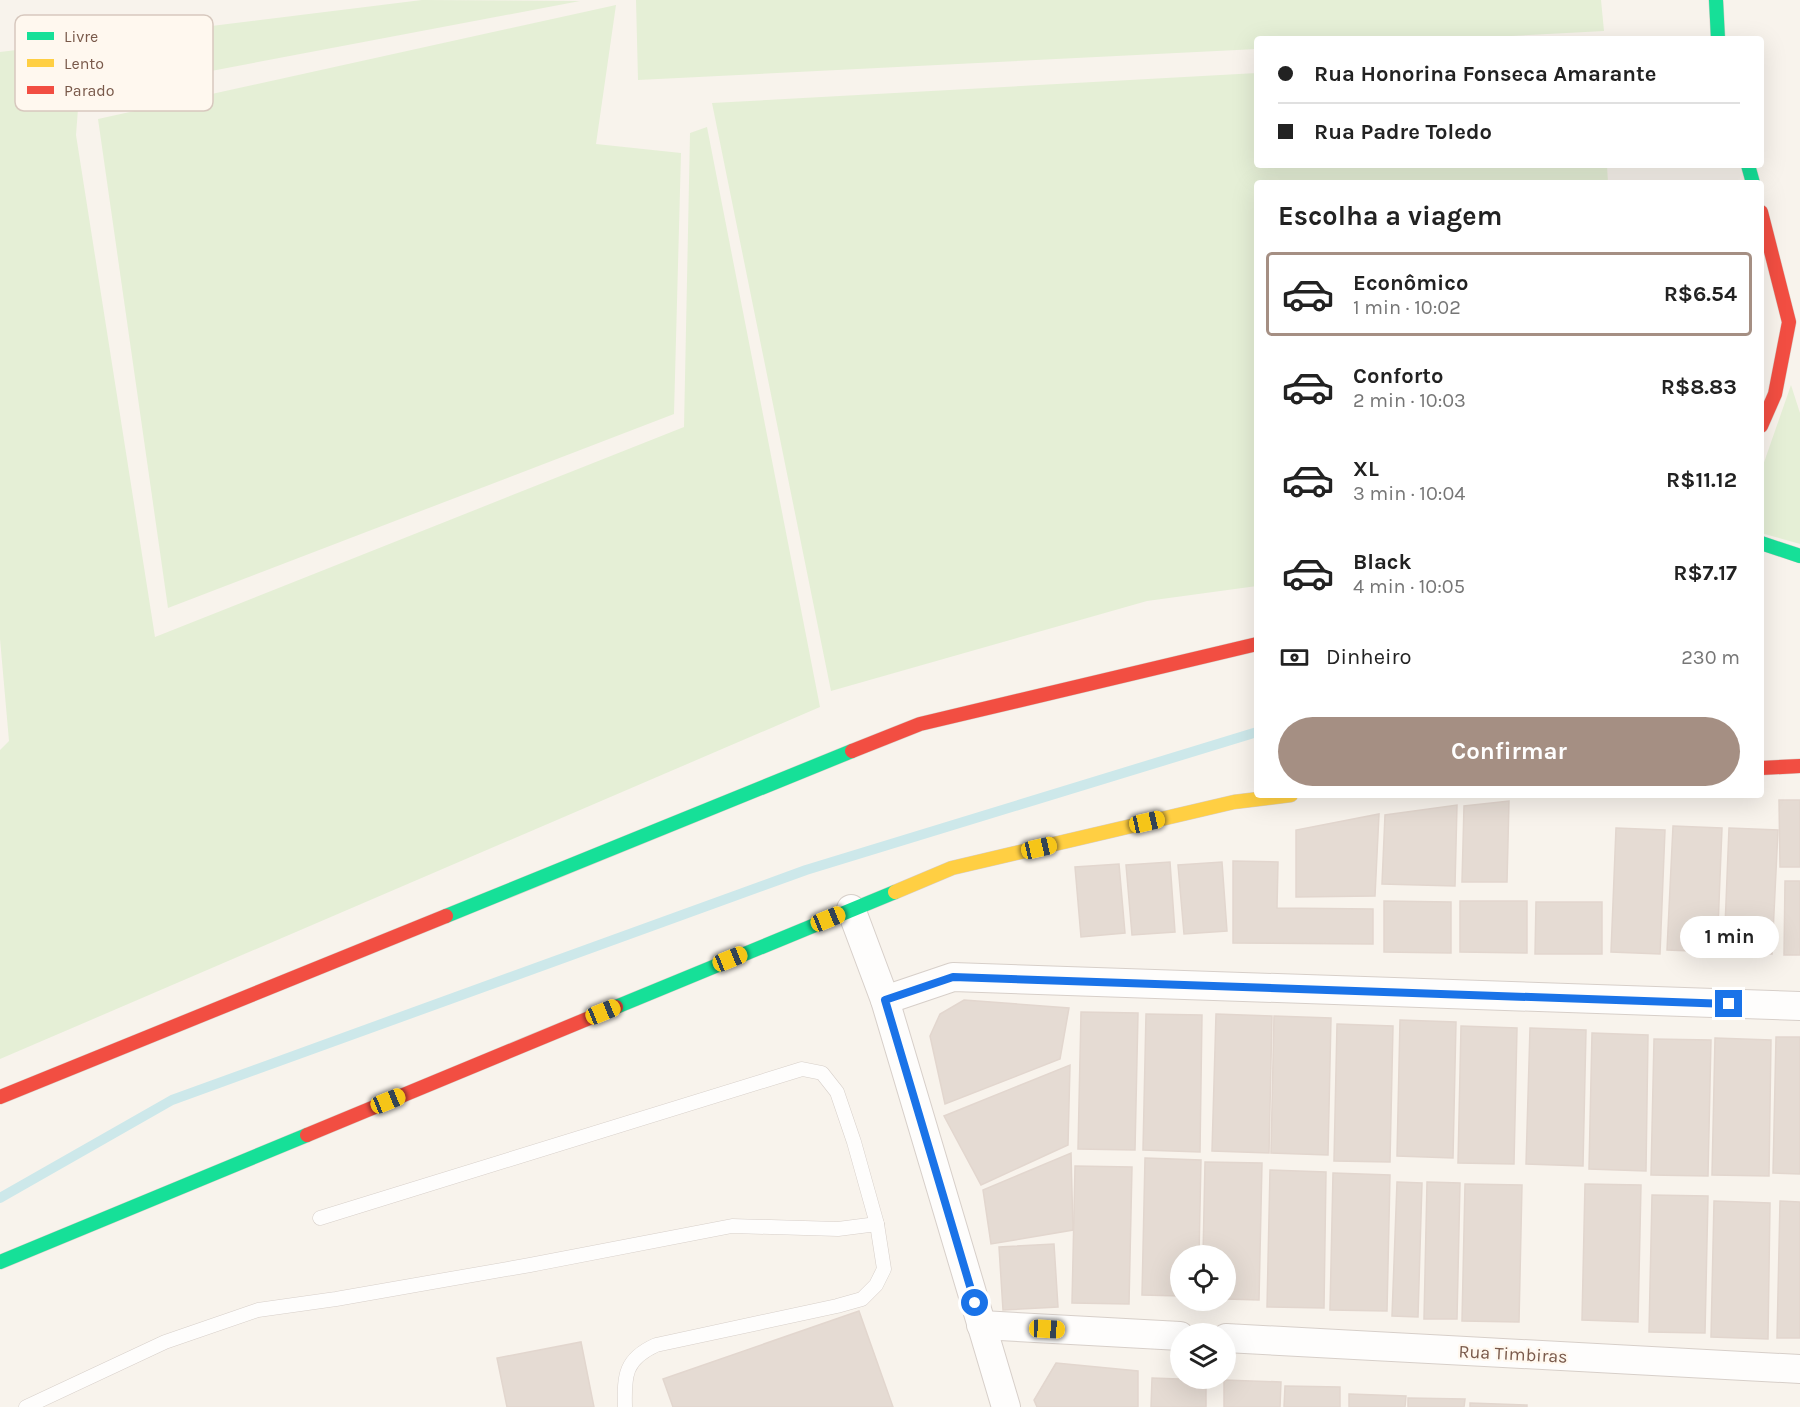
<!DOCTYPE html>
<html lang="pt">
<head>
<meta charset="utf-8">
<style>
	body { margin:0; font-family:Karla,sans-serif; background:#f6f6f6; color:#222; height:100vh; display:flex; flex-direction:column; font-size:22px; white-space:nowrap }
	* { box-sizing:border-box; margin:0 }
	p { font-size:20px; color:#767676 }
	.icon { flex:none; width:33px; height:33px; fill:none; stroke:currentColor; stroke-width:2; stroke-linecap:round; stroke-linejoin:round }
	.map { position:relative; flex:1; overflow:hidden }
	.panel { position:absolute; left:1254px; top:180px; width:510px; height:618px; display:flex; flex-direction:column; background:#fff; border-radius:6px; box-shadow:0 6px 24px #0002 }
	.panel>* { flex:none }
	.top-card { position:absolute; left:1254px; top:36px; width:510px; height:132px; border-radius:6px; box-shadow:0 6px 24px #0002; display:grid; align-content:center; height:132px; padding:0 24px; background:#fff }
	.fabs { position:absolute; left:1170px; top:1245px; display:grid; gap:12px }
	.fabs a { display:grid; place-items:center; width:66px; height:66px; border-radius:50%; background:#fff; box-shadow:0 6px 24px #0002; font-size:30px }
	.end { position:absolute; width:27px; height:27px; margin:-14px; border:8px solid #1a73e8; background:#fff; box-shadow:0 0 0 3px #fff }
	.from { border-radius:50% }
	.bubble { position:absolute; height:42px; border-radius:21px; background:#fff; box-shadow:0 6px 24px #0002; font-size:20px; font-weight:700; line-height:42px; text-align:center }
	.car { position:absolute; width:18px; height:36px; margin:-18px -9px; border-radius:8px; box-shadow:0 0 4px 2px #0007; background:linear-gradient(#f5c518 24%,#345 0 40%,#f5c518 0 76%,#345 0 86%,#f5c518 0) }
	.top-card b { display:flex; align-items:center; gap:21px; height:57px; font-size:22px }
	.top-card b+b { border-top:2px solid #e0e0e0 }
	.top-card i { width:15px; height:15px; background:#222 }
	ul { padding:0; list-style:none }
	li { display:flex; align-items:center; gap:18px; height:84px; margin:0 12px 9px; padding:0 12px; border:3px solid transparent; border-radius:6px }
	li div { flex:1 }
	li b { display:block; font-size:22px }
	li em { font-style:normal; font-weight:700 }
	li.on { border-color:#a58f83 }
	li>.icon { width:54px; height:54px; stroke-width:1.5 }
	h2 { padding:0 24px; font-size:27px; line-height:72px }
	.pay { display:flex; align-items:center; gap:15px; height:66px; padding:0 24px; font-size:22px }
	.pay p { margin-inline-start:auto }
	.action { display:flex; gap:12px; margin-top:auto; padding:12px 24px }
	.action a { flex:1; height:69px; border-radius:36px; background:#a58f83; color:#fff; font-size:24px; font-weight:700; line-height:69px; text-align:center }
	.map>svg:first-child { display:block }
	.green { fill:#e5efd6 }
	.lines { fill:none; stroke-linecap:round; stroke-linejoin:round }
	.stream { stroke:#cde8ea; stroke-width:10 }
	.building { fill:#e5dbd3; stroke:#e2d6ce; stroke-width:1.5 }
	.lane-casing { stroke:#d7cfc9; stroke-width:15 }
	.street-casing { stroke:#d7cfc9; stroke-width:30 }
	.fast-casing { stroke:#d8cfc8; stroke-width:15 }
	.slow-casing { stroke:#d8cfc8; stroke-width:15 }
	.jam-casing { stroke:#d8cfc8; stroke-width:15 }
	.lane { stroke:#fefdfc; stroke-width:14 }
	.street { stroke:#fefdfc; stroke-width:28 }
	.fast { stroke:#16e098; stroke-width:14 }
	.slow { stroke:#ffcf43; stroke-width:14 }
	.jam { stroke:#f24e42; stroke-width:14 }
	.route { stroke:#1a73e8; stroke-width:8 }
	.labels { text-anchor:middle; stroke-width:4.5; stroke-linejoin:round; paint-order:stroke }
	.street-label { font-size:18px; fill:#79594a; stroke:#fff8ef }
	.key { fill:#fff8ef; stroke:#d7c8be; stroke-width:1.5 }
	.key-label { font-size:16px; fill:#79594a }
</style>
</head>
<body>
<div class="map">
<svg width="1800" height="1407" viewBox="0 0 1800 1407">
	<rect width="100%" height="100%" fill="#f8f3ec"/>
	<!-- green -->
	<g class="green">
		<polygon points="422,0 580,1 79,96 76,135 155,637 684,427 690,133 707,127 820,707 0,1059 0,750 9,741 0,639 0,52"/>
		<polygon points="636,0 1601,0 1604,31 1453,39 1257,39 1257,49 638,80"/>
		<polygon points="616,5 596,144 681,153 674,414 168,608 98,119"/>
		<polygon points="1257,73 1257,165 1607,165 1608,183 1257,183 1257,586 1147,601 831,691 712,103"/>
		<polygon points="1791,385 1800,413 1800,544 1761,533 1761,471"/>
	</g>
	<g class="lines">
		<!-- stream -->
		<polyline class="stream" points="0,1198 172,1100 806,870 1257,732"/>
	</g>
	<!-- building -->
	<g class="building">
		<polygon points="1779,800 1800,800 1800,867 1780,867"/>
		<polygon points="1509,801 1507,882 1462,882 1464,806"/>
		<polygon points="1457,805 1455,886 1382,884 1385,815"/>
		<polygon points="1379,814 1375,896 1296,897 1296,830"/>
		<polygon points="1673,826 1722,828 1717,952 1667,950"/>
		<polygon points="1616,828 1665,830 1660,954 1611,952"/>
		<polygon points="1729,828 1778,830 1772,954 1724,952"/>
		<polygon points="1233,861 1278,862 1277,908 1373,909 1373,944 1233,943"/>
		<polygon points="1170,862 1175,932 1132,935 1126,865"/>
		<polygon points="1222,862 1227,931 1184,934 1178,865"/>
		<polygon points="1119,864 1125,933 1081,937 1075,867"/>
		<polygon points="1785,881 1800,881 1800,955 1784,955"/>
		<polygon points="1384,901 1451,902 1451,953 1384,952"/>
		<polygon points="1460,901 1527,901 1527,953 1460,952"/>
		<polygon points="1536,902 1602,902 1602,954 1535,954"/>
		<polygon points="964,1000 1069,1008 1060,1059 945,1104 930,1036 940,1014"/>
		<polygon points="1081,1012 1138,1013 1135,1150 1078,1149"/>
		<polygon points="1146,1014 1202,1015 1200,1152 1143,1150"/>
		<polygon points="1216,1014 1272,1016 1269,1153 1212,1151"/>
		<polygon points="1274,1016 1331,1018 1328,1155 1271,1153"/>
		<polygon points="1400,1020 1456,1022 1453,1158 1397,1156"/>
		<polygon points="1337,1024 1393,1026 1390,1162 1334,1161"/>
		<polygon points="1461,1026 1517,1028 1514,1164 1458,1163"/>
		<polygon points="1530,1028 1586,1030 1583,1166 1526,1164"/>
		<polygon points="1592,1033 1648,1035 1646,1171 1589,1169"/>
		<polygon points="1776,1037 1800,1037 1800,1174 1773,1173"/>
		<polygon points="1715,1038 1771,1040 1769,1176 1712,1175"/>
		<polygon points="1654,1039 1711,1040 1708,1176 1651,1175"/>
		<polygon points="1070,1065 1068,1145 981,1185 944,1116"/>
		<polygon points="1071,1153 1073,1230 991,1244 983,1190"/>
		<polygon points="1145,1158 1201,1160 1199,1256 1180,1256 1180,1296 1142,1295"/>
		<polygon points="1205,1162 1262,1163 1259,1300 1226,1299 1226,1256 1203,1256"/>
		<polygon points="1075,1166 1132,1167 1129,1304 1072,1303"/>
		<polygon points="1270,1170 1326,1172 1324,1308 1267,1307"/>
		<polygon points="1333,1173 1390,1175 1387,1311 1330,1310"/>
		<polygon points="1397,1182 1422,1183 1418,1317 1392,1316"/>
		<polygon points="1427,1182 1460,1183 1457,1319 1424,1319"/>
		<polygon points="1465,1184 1522,1185 1519,1322 1462,1321"/>
		<polygon points="1585,1184 1641,1185 1638,1322 1582,1320"/>
		<polygon points="1652,1195 1708,1196 1705,1333 1649,1332"/>
		<polygon points="1714,1201 1770,1203 1768,1339 1711,1337"/>
		<polygon points="1780,1201 1800,1202 1800,1338 1777,1338"/>
		<polygon points="1054,1244 1058,1307 1003,1310 999,1247"/>
		<polygon points="859,1311 893,1407 673,1407 663,1379"/>
		<polygon points="581,1342 594,1407 507,1407 497,1358"/>
		<polygon points="1056,1363 1138,1371 1138,1407 1037,1407 1034,1400"/>
		<polygon points="1152,1378 1206,1380 1206,1407 1151,1407"/>
		<polygon points="1224,1380 1281,1382 1280,1407 1224,1407"/>
		<polygon points="1285,1386 1340,1387 1340,1407 1284,1407"/>
		<polygon points="1349,1394 1406,1396 1405,1407 1349,1407"/>
		<polygon points="1408,1398 1465,1399 1464,1407 1408,1407"/>
		<polygon points="1470,1403 1527,1405 1527,1407 1470,1407"/>
	</g>
	<g class="lines">
		<!-- lane casing -->
		<g class="lane-casing">
			<g id="lane">
				<polyline points="320,1218 802,1069 822,1073 837,1092 854,1142 877,1224"/>
				<path d="M26,1407l139,-65 93,-32 78,-11 194,-34 202,-39 106,3 39,-5 7,45 -8,16 -14,14 -25,7 -181,39c-31,14 -32,30 -31,62"/>
			</g>
		</g>
		<!-- street casing -->
		<g class="street-casing">
			<g id="street">
				<polyline points="851,909 885,1000 1006,1407"/>
				<polyline points="885,1000 953,977 1800,1006"/>
				<polyline points="981,1325 1180,1336"/>
				<polyline points="1226,1338 1800,1369"/>
			</g>
		</g>
		<!-- fast casing -->
		<g class="fast-casing">
			<g id="fast">
				<polyline points="1716,0 1718,39"/>
				<polyline points="1748,165 1753,183"/>
				<polyline points="1761,543 1800,556"/>
				<polyline points="446,916 852,751"/>
				<polyline points="616,1007 895,892"/>
				<polyline points="0,1262 307,1135"/>
			</g>
		</g>
		<!-- slow casing -->
		<g class="slow-casing">
			<polyline id="slow" points="895,892 952,868 1234,802 1291,795"/>
		</g>
		<!-- jam casing -->
		<g class="jam-casing">
			<g id="jam">
				<polyline points="1761,212 1789,322 1775,394 1761,426"/>
				<polyline points="852,751 920,724 1257,644"/>
				<polyline points="1761,768 1800,766"/>
				<polyline points="0,1097 446,916"/>
				<polyline points="307,1135 616,1007"/>
			</g>
		</g>
		<!-- lane -->
		<use href="#lane" class="lane"/>
		<!-- street -->
		<use href="#street" class="street"/>
		<!-- fast -->
		<use href="#fast" class="fast"/>
		<!-- slow -->
		<use href="#slow" class="slow"/>
		<!-- jam -->
		<use href="#jam" class="jam"/>
	</g>
	<g class="lines">
		<!-- route -->
		<polyline class="route" points="975,1303 885,1000 953,977 1729,1004"/>
	</g>
	<g class="labels">
		<!-- street labels -->
		<g class="street-label">
			<text transform="translate(1513 1354) rotate(3)" y="6">Rua Timbiras</text>
		</g>
	</g>
	<!-- legend -->
	<rect x="15" y="15" width="198" height="96" rx="9" class="key"/>
	<rect x="27" y="32" width="27" height="8" fill="#16e098"/>
	<rect x="27" y="59" width="27" height="8" fill="#ffcf43"/>
	<rect x="27" y="86" width="27" height="8" fill="#f24e42"/>
	<g class="key-label">
		<text x="64" y="42">Livre</text>
		<text x="64" y="69">Lento</text>
		<text x="64" y="96">Parado</text>
	</g>
</svg>
<div class="fabs">
<a><svg class="icon" aria-label="locate" viewBox="0 0 24 24"><circle cx="12" cy="12" r="6"/><path d="M12 2v4M12 18v4M2 12h4M18 12h4"/></svg></a>
<a><svg class="icon" aria-label="layers" viewBox="0 0 24 24"><path d="M12 4l9 5-9 5-9-5zM3 14l9 5 9-5"/></svg></a>
</div>
<i class="end from" style="left:975px;top:1303px"></i>
<i class="end" style="left:1729px;top:1004px"></i>
<div class="bubble" style="left:1680px;top:916px;width:99px">1 min</div>
<i class="car" style="left:1147px;top:822px;rotate:77deg"></i>
<i class="car" style="left:1039px;top:848px;rotate:77deg"></i>
<i class="car" style="left:828px;top:919px;rotate:68deg"></i>
<i class="car" style="left:730px;top:959px;rotate:68deg"></i>
<i class="car" style="left:603px;top:1012px;rotate:68deg"></i>
<i class="car" style="left:388px;top:1101px;rotate:68deg"></i>
<i class="car" style="left:1047px;top:1329px;rotate:93deg"></i>
<div class="top-card">
<b><i class="from"></i>Rua Honorina Fonseca Amarante</b>
<b><i></i>Rua Padre Toledo</b>
</div>
<section class="panel">
<h2>Escolha a viagem</h2>
<ul>
<li class="on"><svg class="icon" aria-label="car" viewBox="0 0 24 24"><path d="M5 17H2v-5l4-1 3-4h7l3 4 3 1v5h-3M9 17h6M6 11h13"/><circle cx="7" cy="17" r="2"/><circle cx="17" cy="17" r="2"/></svg><div><b>Econômico</b><p>1 min · 10:02</p></div><em>R$6.54</em></li>
<li><svg class="icon" aria-label="car" viewBox="0 0 24 24"><path d="M5 17H2v-5l4-1 3-4h7l3 4 3 1v5h-3M9 17h6M6 11h13"/><circle cx="7" cy="17" r="2"/><circle cx="17" cy="17" r="2"/></svg><div><b>Conforto</b><p>2 min · 10:03</p></div><em>R$8.83</em></li>
<li><svg class="icon" aria-label="car" viewBox="0 0 24 24"><path d="M5 17H2v-5l4-1 3-4h7l3 4 3 1v5h-3M9 17h6M6 11h13"/><circle cx="7" cy="17" r="2"/><circle cx="17" cy="17" r="2"/></svg><div><b>XL</b><p>3 min · 10:04</p></div><em>R$11.12</em></li>
<li><svg class="icon" aria-label="car" viewBox="0 0 24 24"><path d="M5 17H2v-5l4-1 3-4h7l3 4 3 1v5h-3M9 17h6M6 11h13"/><circle cx="7" cy="17" r="2"/><circle cx="17" cy="17" r="2"/></svg><div><b>Black</b><p>4 min · 10:05</p></div><em>R$7.17</em></li>
</ul>
<div class="pay"><svg class="icon" aria-label="cash" viewBox="0 0 24 24"><path d="M3 7h18v10H3z"/><circle cx="12" cy="12" r="2"/></svg>Dinheiro<p>230 m</p></div>
<div class="action"><a>Confirmar</a></div>
</section>
</div>
</body>
</html>
